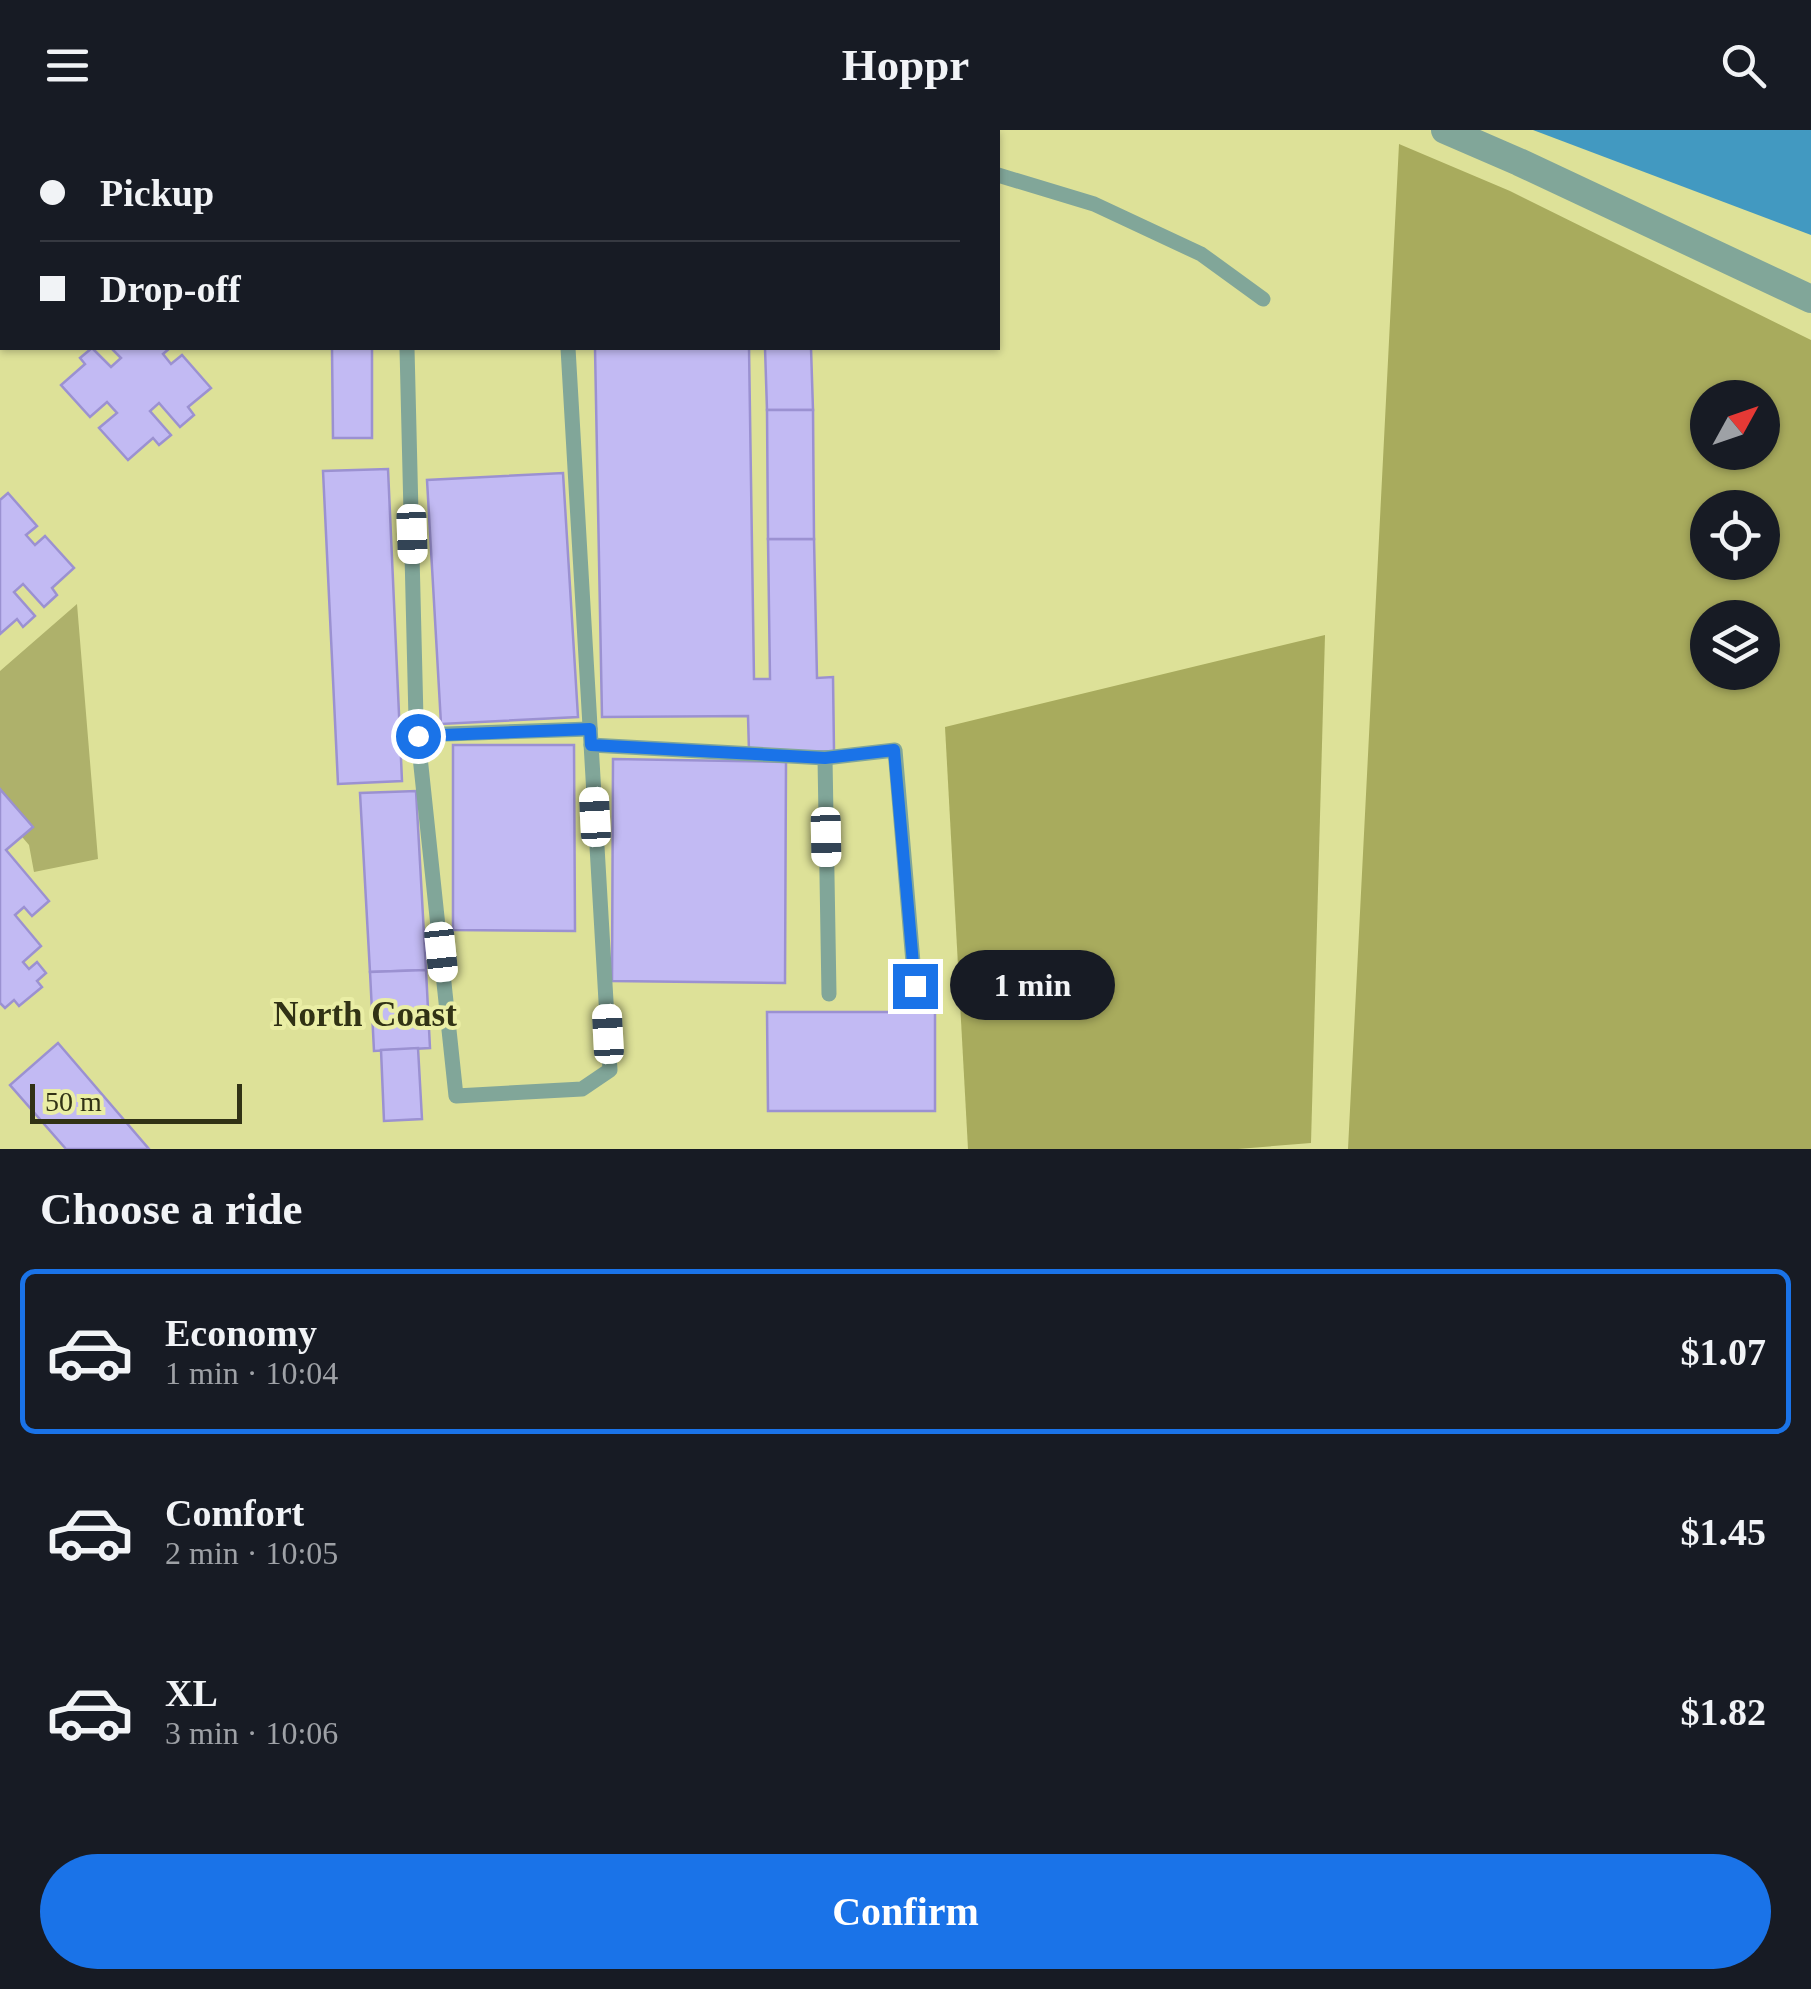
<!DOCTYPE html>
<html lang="en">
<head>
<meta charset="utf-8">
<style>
	body { margin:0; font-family:Georgia,serif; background:#20242c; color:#f1f3f6; height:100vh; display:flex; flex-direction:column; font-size:38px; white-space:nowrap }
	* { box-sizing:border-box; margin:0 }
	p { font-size:32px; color:#9ea1a6 }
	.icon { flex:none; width:55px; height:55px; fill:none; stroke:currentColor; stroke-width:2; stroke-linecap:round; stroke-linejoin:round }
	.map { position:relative; height:1019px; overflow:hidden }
	.panel { display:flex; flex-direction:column; background:#171b24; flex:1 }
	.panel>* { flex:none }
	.top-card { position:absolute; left:0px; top:0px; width:1000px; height:220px; box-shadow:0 2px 8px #0004; display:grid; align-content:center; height:220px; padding:0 40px; background:#171b24 }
	.needle { width:65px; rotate:50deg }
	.controls { position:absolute; left:1690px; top:250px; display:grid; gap:20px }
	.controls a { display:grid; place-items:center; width:90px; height:90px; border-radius:50%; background:#171b24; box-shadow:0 2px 8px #0004; font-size:50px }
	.scale { position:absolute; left:30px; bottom:25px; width:212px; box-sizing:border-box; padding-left:10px; border:5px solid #313215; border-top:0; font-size:28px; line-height:35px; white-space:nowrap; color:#313215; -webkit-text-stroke:8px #eaeea5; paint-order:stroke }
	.end { position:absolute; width:45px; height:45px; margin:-22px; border:12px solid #1a73e8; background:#fff; box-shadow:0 0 0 5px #fff }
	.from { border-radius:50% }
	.bubble { position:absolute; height:70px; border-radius:35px; background:#171b24; box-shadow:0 2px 8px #0004; font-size:32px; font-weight:600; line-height:70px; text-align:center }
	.car { position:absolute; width:30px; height:60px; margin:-30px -15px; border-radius:12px; box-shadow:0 0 8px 2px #0007; background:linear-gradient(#fff 24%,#345 0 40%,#fff 0 76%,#345 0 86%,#fff 0) }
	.top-card b { display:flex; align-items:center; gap:35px; height:95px; font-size:38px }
	.top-card b+b { border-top:2px solid #363941 }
	.top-card i { width:25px; height:25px; background:#f1f3f6 }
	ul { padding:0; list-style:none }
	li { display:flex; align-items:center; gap:30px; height:165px; margin:0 20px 15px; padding:0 20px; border:5px solid transparent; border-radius:15px }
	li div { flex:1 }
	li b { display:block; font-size:38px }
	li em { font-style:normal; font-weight:600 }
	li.on { border-color:#1a73e8 }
	li>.icon { width:90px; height:90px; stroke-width:1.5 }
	h2 { padding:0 40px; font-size:45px; line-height:120px }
	.cta { display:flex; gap:20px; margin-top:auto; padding:20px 40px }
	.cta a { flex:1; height:115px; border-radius:60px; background:#1a73e8; color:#fff; font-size:40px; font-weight:600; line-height:115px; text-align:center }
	header { display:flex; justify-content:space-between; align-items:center; height:130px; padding:0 40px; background:#171b24; font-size:45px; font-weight:600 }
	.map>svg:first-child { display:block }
	.green { fill:#aeb16b }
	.forest { fill:#a8ab5d; fill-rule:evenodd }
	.water { fill:#4299c1 }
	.building { fill:#c2baf3; stroke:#9b91d1; stroke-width:2.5 }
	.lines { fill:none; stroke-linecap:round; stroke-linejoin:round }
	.service { stroke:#81a699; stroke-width:15 }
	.minor { stroke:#81a699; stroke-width:28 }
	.route { stroke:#1a73e8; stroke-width:12 }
	.labels { text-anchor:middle; stroke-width:8; stroke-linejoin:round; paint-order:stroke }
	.neighbourhood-label { font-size:35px; font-weight:bold; fill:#313215; stroke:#eaeea5 }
</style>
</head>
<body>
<header><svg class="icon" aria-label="menu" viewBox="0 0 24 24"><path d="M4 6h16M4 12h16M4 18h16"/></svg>Hoppr<svg class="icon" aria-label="search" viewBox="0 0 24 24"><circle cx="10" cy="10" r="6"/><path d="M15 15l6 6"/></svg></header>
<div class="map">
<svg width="1811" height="1019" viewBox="0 0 1811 1019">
	<rect width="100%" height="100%" fill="#dde198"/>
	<!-- green -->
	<polygon class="green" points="77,474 98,729 34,742 29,715 0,681 0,541"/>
	<!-- forest -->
	<g class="forest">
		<path d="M1399,14l111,47 301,149v809h-463zM1708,268h54v54h-54zM1708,378h54v54h-54zM1708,488h54v54h-54z"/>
		<polygon points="1325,505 1311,1013 1238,1019 968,1019 945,597"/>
	</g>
	<!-- water -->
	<polygon class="water" points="1533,0 1811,0 1811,105"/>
	<!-- building -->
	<g class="building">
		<polygon points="464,0 571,0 568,2 460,2"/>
		<polygon points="92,218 111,237 121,228 111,218 170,218 163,224 171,234 182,225 211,258 188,277 194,285 180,297 159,273 150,281 171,305 159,315 153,308 128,330 99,298 117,283 107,272 90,287 61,255 85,234 80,228"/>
		<polygon points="332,218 372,218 372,308 333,308"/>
		<polygon points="595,218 749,218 754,549 770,549 768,409 814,409 817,548 833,547 834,621 749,622 748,586 602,587"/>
		<polygon points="765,218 811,218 813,280 767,280"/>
		<polygon points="767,280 813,280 814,409 768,409"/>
		<polygon points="388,339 402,651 338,654 323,341"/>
		<polygon points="563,343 578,587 441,594 427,350"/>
		<polygon points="8,363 37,396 26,405 35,415 45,406 74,438 52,458 57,465 44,477 23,454 14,462 35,486 23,497 17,489 0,504 0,370"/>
		<polygon points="453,615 574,615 575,801 453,800"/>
		<polygon points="613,629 786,632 785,853 612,851"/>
		<polygon points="0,659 33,697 6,720 49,771 32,786 24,777 15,785 41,816 23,832 29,839 37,832 46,843 37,851 42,857 19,876 14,870 5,878 0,873"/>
		<polygon points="416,661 426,840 370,842 360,663"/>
		<polygon points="426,840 430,918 374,921 370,842"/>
		<polygon points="767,882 935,882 935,981 768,981"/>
		<polygon points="58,913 149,1019 66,1019 10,955"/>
		<polygon points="418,918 422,989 384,991 381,920"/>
	</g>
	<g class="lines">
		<!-- service -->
		<g class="service">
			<polyline points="819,2 841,0"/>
			<polyline points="998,45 1094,74 1201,124 1263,169"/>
			<polyline points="0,158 2,158"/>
			<polyline points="407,218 416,589 456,966 582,959 610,940 568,218"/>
			<polyline points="418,605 590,599"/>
			<polyline points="591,615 825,628 895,620 915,856"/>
			<polyline points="825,628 829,864"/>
		</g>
		<!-- minor -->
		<polyline class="minor" points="1445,0 1519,32 1811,169"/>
	</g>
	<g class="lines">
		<!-- route -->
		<polyline class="route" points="418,606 590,599 591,615 825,628 894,620 915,856"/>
	</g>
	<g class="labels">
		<!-- neighbourhood labels -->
		<g class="neighbourhood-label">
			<text x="365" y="896">North Coast</text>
		</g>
	</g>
</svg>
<div class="controls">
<a><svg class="needle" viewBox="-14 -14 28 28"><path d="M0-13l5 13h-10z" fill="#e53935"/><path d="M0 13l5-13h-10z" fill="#9ea1a6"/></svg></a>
<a><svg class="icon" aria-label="locate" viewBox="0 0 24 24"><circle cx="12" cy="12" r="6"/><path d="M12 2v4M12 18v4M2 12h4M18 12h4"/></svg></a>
<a><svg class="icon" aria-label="layers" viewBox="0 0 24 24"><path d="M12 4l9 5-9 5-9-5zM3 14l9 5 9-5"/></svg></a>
</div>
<div class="scale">50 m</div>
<i class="end from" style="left:418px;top:606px"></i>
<i class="end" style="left:915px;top:856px"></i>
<div class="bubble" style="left:950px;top:820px;width:165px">1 min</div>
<i class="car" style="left:412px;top:404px;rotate:178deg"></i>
<i class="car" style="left:595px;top:687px;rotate:357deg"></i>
<i class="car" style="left:826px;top:707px;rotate:179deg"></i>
<i class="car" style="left:441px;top:822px;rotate:174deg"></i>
<i class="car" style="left:608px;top:904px;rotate:357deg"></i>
<div class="top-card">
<b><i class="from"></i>Pickup</b>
<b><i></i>Drop-off</b>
</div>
</div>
<section class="panel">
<h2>Choose a ride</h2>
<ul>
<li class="on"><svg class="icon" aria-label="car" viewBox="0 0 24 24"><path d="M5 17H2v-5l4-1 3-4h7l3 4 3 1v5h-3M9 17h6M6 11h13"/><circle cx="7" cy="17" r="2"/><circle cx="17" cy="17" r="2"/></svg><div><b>Economy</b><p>1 min · 10:04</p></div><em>$1.07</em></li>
<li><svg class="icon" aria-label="car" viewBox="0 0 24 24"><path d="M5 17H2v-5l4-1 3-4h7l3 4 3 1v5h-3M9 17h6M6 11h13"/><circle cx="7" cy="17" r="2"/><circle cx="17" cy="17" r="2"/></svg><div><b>Comfort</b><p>2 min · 10:05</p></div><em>$1.45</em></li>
<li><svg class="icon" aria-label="car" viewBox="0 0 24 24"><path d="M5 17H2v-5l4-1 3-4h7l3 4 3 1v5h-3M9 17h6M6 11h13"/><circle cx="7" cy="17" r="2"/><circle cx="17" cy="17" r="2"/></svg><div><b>XL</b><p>3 min · 10:06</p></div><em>$1.82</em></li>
</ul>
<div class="cta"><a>Confirm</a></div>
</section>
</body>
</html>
